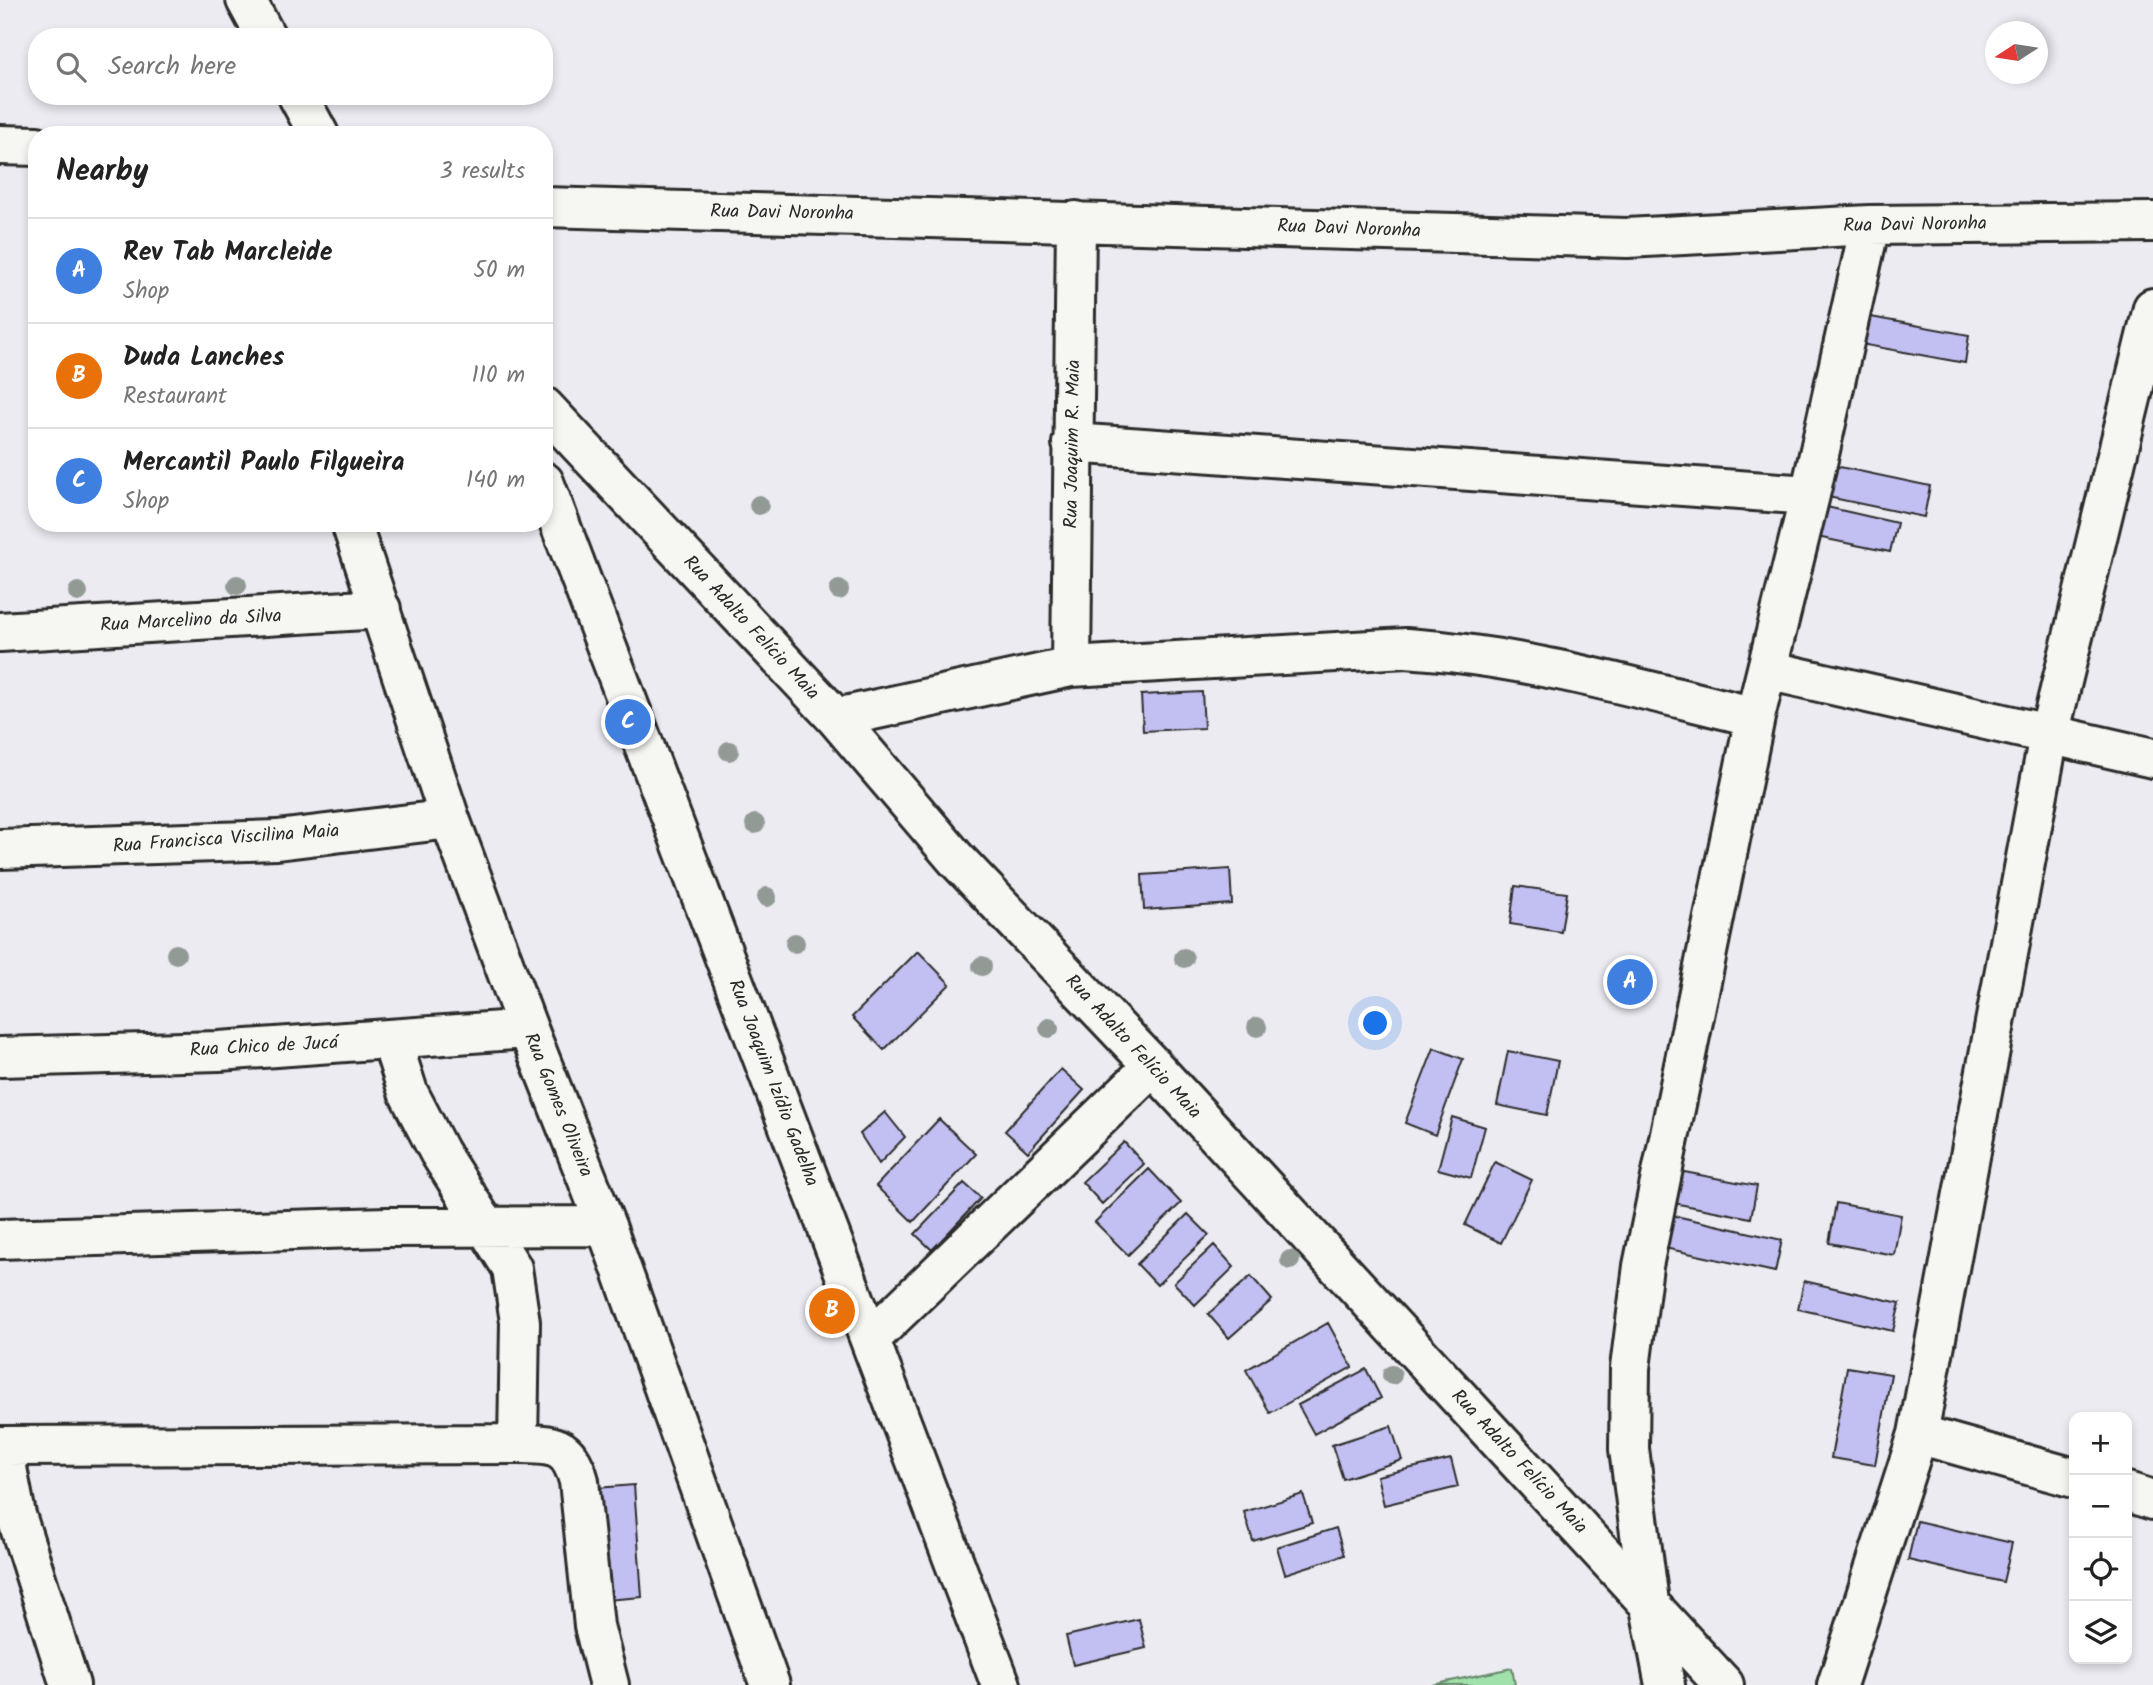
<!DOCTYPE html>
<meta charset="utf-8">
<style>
body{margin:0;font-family:Kalam,sans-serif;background:#f6f6f6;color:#222}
.controls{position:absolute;right:21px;bottom:21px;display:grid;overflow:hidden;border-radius:14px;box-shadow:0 4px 10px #0003}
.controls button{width:63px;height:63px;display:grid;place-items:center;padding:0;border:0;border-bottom:2px solid #e0e0e0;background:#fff;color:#222;font:35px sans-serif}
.compass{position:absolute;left:1985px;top:21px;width:63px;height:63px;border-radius:50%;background:#fff;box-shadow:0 4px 10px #0003;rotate:258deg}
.you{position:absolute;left:1376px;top:1024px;width:24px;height:24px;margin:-18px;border:5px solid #fff;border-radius:50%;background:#1a73e8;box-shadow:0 0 0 10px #1a73e833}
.badge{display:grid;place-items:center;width:46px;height:46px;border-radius:50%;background:#1a73e8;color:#fff;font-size:23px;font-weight:700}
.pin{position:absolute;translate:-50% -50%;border:4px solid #fff;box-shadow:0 2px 7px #0006}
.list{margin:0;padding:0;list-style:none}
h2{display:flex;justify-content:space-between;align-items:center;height:91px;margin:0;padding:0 28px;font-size:30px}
h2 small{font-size:23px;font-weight:400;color:#767676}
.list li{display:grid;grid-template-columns:46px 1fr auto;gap:21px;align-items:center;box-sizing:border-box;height:105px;padding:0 28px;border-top:2px solid #e0e0e0}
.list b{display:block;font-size:26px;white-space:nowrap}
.list p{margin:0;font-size:23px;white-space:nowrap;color:#767676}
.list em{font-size:23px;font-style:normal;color:#767676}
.icon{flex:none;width:38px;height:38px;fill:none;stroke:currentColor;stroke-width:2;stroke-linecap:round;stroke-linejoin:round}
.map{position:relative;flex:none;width:2153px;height:1685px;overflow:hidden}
.search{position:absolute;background:#fff;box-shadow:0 4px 10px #0003;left:28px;top:28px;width:525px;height:77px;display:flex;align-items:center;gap:18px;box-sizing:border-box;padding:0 24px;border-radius:28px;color:#767676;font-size:26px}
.panel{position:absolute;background:#fff;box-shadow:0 4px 10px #0003;left:28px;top:126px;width:525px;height:406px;border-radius:28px}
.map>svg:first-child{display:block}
.green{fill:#a0e0aa;stroke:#66866a;stroke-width:2}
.building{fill:#c2c0f2;stroke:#2b2b2b;stroke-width:2}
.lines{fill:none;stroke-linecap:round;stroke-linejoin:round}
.minor-casing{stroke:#2b2b2b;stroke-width:44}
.minor{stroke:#f6f6f2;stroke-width:38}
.tree{fill:#929a96}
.labels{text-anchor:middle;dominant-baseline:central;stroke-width:5;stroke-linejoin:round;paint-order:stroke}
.street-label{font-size:19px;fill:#2b2b2b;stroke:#f6f6f2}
</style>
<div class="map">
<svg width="2153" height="1685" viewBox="0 0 2153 1685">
<rect width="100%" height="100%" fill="#ecebf2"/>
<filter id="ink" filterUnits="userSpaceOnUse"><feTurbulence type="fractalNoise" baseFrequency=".0143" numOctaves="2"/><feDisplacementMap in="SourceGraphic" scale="14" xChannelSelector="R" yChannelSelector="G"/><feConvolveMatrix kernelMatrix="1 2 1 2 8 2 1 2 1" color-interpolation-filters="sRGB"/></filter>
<g filter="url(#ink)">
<!-- green -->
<path class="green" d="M1512,1668L1515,1685H1432Z"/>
<!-- building -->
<path class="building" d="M1860,315L1969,335L1965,363L1855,343Z
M1835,466L1930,486L1924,517L1828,497Z
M1818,505L1897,523L1890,552L1812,536Z
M1202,692L1204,728L1143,731L1141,695Z
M1230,869L1232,904L1144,910L1142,875Z
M1515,886L1567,893L1561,932L1510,924Z
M918,951L950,984L884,1050L852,1017Z
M1434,1048L1463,1059L1435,1135L1405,1123Z
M1508,1051L1558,1061L1547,1115L1497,1105Z
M1061,1069L1084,1090L1028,1152L1005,1131Z
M885,1112L905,1137L879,1164L860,1134Z
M1452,1117L1485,1127L1471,1178L1438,1169Z
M939,1119L976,1154L913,1222L876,1186Z
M1124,1142L1144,1164L1102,1204L1082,1182Z
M1495,1162L1532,1180L1501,1243L1465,1225Z
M1149,1169L1181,1203L1128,1255L1095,1222Z
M1674,1170L1757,1186L1751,1218L1668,1202Z
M964,1183L981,1198L932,1250L915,1234Z
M1836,1203L1901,1215L1894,1255L1829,1243Z
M1188,1214L1209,1235L1157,1285L1137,1264Z
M1667,1214L1782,1240L1775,1272L1660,1247Z
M1214,1245L1234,1267L1195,1305L1174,1283Z
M1251,1276L1272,1300L1229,1338L1208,1314Z
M1804,1281L1900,1303L1893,1331L1798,1309Z
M1328,1323L1352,1367L1270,1413L1246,1370Z
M1847,1367L1891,1374L1875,1465L1831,1458Z
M1366,1369L1381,1398L1314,1434L1298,1405Z
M1391,1426L1402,1460L1343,1479L1332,1445Z
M1451,1459L1458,1487L1384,1505L1377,1476Z
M634,1485L642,1597L606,1600L597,1488Z
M1303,1494L1312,1523L1253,1541L1244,1512Z
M1917,1521L2012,1543L2003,1582L1908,1560Z
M1336,1528L1344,1555L1285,1574L1277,1547Z
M1139,1619L1146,1648L1073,1665L1066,1636Z"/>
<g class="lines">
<!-- minor casing -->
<g class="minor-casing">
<path id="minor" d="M246,0L266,37
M298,96L319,135
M0,145L37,146
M544,207L1627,238L1870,225L2153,222
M544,407L836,718L956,859L1153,1066L1724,1685
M1072,443L1810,495
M544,482L1001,1685
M351,523L450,819L528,1029L606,1226L770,1685
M0,632L381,609
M1071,667L1076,221
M1767,670L2153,758
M836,718L1071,667L1406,648C1525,656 1640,689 1755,717
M0,849L277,840L450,819
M391,1039L408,1092L439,1152L512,1268L520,1322L518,1444
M0,1057L219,1051L528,1029
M0,1239L387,1227L606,1226
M870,1339L1153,1066
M1918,1434L2074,1478
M0,1446L518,1444C553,1444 569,1444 579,1481L594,1626L609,1685
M3,1447L16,1515L70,1685
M2127,1492L2153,1500
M1665,1685L1649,1602L1629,1449L1630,1368L1643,1266L1755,717L1810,495L1870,225
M1837,1685L1918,1434L2049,735L2153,308"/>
</g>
<!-- minor -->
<use href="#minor" class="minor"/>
</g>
<!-- trees -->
<g class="tree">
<circle cx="759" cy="505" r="10"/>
<circle cx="237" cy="585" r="10"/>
<circle cx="839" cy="590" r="10"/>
<circle cx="78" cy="592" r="10"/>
<circle cx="729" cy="751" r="10"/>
<circle cx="755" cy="824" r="10"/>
<circle cx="767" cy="897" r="10"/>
<circle cx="795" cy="943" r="10"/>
<circle cx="176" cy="954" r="10"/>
<circle cx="1184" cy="958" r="10"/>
<circle cx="982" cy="966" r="10"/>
<circle cx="1257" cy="1027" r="10"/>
<circle cx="1049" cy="1028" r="10"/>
<circle cx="1290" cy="1260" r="10"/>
<circle cx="1392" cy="1375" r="10"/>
</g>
</g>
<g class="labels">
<!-- street labels -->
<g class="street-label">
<text transform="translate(782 213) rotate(1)">Rua Davi Noronha</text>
<text transform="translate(1915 225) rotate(-1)">Rua Davi Noronha</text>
<text transform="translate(1349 229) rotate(2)">Rua Davi Noronha</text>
<text transform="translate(1073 444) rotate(-89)">Rua Joaquim R. Maia</text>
<text transform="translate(191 621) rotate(-3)">Rua Marcelino da Silva</text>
<text transform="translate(751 628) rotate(47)">Rua Adalto Felício Maia</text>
<text transform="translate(226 839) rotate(-4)">Rua Francisca Viscilina Maia</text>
<text transform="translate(264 1047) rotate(-3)">Rua Chico de Jucá</text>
<text transform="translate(1133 1047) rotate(47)">Rua Adalto Felício Maia</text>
<text transform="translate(773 1083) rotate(69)">Rua Joaquim Izídio Gadelha</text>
<text transform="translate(558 1105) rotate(68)">Rua Gomes Oliveira</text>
<text transform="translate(1519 1462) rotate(47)">Rua Adalto Felício Maia</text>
</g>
</g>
</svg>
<div class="controls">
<button>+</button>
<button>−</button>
<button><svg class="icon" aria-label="locate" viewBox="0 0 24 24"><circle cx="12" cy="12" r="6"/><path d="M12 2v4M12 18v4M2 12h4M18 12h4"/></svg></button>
<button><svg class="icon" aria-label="layers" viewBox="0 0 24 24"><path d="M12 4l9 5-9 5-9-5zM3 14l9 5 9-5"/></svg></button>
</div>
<svg class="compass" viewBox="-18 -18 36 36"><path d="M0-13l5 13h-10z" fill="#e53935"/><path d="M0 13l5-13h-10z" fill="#767676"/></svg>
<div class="you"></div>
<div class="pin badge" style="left:1630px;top:982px;background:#3f7fe0">A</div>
<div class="pin badge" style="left:832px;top:1311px;background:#e8710a">B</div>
<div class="pin badge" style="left:628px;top:722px;background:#3f7fe0">C</div>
<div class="search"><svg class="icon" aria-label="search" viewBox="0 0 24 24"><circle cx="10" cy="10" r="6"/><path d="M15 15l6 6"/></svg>Search here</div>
<section class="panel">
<h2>Nearby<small>3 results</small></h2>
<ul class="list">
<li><span class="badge" style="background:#3f7fe0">A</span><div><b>Rev Tab Marcleide</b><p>Shop</p></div><em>50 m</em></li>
<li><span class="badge" style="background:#e8710a">B</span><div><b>Duda Lanches</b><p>Restaurant</p></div><em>110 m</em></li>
<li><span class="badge" style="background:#3f7fe0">C</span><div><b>Mercantil Paulo Filgueira</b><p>Shop</p></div><em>140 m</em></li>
</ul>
</section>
</div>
